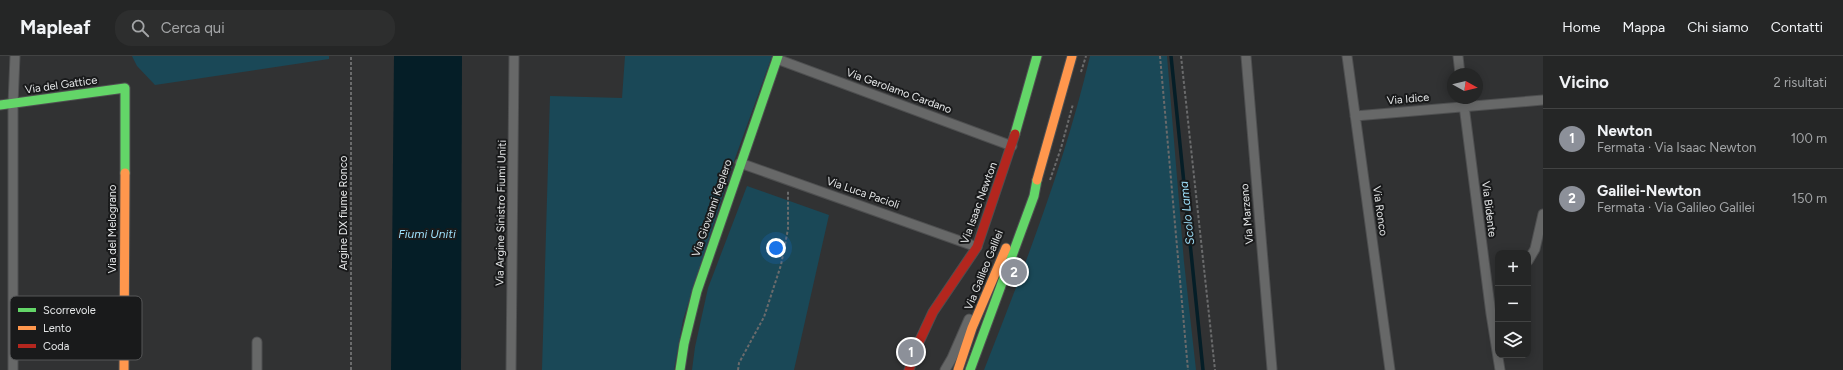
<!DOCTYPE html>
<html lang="it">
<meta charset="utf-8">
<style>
body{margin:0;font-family:Figtree,sans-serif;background:#2d2e2e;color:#f1f3f6}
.controls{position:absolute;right:12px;bottom:12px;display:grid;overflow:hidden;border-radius:8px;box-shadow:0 2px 10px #0003}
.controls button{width:36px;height:36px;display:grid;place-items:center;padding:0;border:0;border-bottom:1px solid #424343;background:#252626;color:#f1f3f6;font:20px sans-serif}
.compass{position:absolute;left:1447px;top:12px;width:36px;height:36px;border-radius:50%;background:#252626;box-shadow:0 2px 10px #0003;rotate:98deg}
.you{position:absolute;left:776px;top:192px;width:14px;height:14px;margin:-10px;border:3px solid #fff;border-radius:50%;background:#1a73e8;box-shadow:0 0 0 6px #1a73e833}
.badge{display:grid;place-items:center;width:26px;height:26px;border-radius:50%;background:#8c9099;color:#fff;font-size:13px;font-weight:700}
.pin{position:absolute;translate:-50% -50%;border:2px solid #fff;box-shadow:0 1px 4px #0006}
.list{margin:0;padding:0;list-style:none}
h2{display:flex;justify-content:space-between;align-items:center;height:52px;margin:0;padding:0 16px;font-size:17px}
h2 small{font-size:13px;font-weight:400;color:#a3a5a7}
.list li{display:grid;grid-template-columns:26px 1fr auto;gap:12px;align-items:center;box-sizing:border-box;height:60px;padding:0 16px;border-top:1px solid #424343}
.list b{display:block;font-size:15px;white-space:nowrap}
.list p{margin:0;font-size:13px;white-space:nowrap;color:#a3a5a7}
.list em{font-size:13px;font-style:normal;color:#a3a5a7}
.icon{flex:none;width:22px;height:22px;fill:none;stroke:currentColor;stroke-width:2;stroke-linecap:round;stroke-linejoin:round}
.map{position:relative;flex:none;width:1543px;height:314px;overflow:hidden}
header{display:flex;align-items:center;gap:24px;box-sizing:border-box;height:56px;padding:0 20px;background:#252626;border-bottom:1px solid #424343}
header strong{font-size:19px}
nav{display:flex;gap:22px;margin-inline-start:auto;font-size:14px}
.search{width:280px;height:36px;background:#2d2e2e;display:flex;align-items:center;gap:10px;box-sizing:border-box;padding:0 14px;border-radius:16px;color:#a3a5a7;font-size:15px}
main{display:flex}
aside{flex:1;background:#252626}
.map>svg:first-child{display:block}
.green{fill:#1a4857}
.water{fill:#051e27}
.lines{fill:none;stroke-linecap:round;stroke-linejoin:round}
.stream{stroke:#051e27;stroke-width:3.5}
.street-casing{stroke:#4e4f50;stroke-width:11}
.fast-casing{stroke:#4e4f50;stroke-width:11}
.slow-casing{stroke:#4e4f50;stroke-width:11}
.jam-casing{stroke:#4e4f50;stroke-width:11}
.path{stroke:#6a6b6c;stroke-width:2;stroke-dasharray:3 2;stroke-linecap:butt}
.street{stroke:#676868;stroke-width:9}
.fast{stroke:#63d668;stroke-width:9}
.slow{stroke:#ff974d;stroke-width:9}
.jam{stroke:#b3261e;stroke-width:9}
.labels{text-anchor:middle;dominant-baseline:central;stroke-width:4;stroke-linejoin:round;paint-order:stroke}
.street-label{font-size:11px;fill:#e4e6e7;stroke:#191a1b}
.water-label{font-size:12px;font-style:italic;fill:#9edffa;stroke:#191a1b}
.key{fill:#191a1b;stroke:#565758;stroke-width:1}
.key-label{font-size:11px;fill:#e4e6e7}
</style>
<header>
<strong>Mapleaf</strong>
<div class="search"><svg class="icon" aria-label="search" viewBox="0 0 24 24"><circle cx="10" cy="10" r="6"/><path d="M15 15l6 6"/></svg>Cerca qui</div>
<nav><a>Home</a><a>Mappa</a><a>Chi siamo</a><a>Contatti</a></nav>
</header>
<main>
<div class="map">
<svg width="1543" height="314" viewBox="0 0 1543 314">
<rect width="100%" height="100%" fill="#313233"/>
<!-- green -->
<path class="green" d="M132,0H329V3L155,29L137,10Z
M625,0H772L733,108L683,264L674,314H542L550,40L622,42Z
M1090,0H1167L1184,206L1196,314H984C1024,212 1065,107 1090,0Z
M747,130L829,159L794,314H692L695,291L708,232Z"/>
<!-- water -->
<path class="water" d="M394,0H462L461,314H391Z"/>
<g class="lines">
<!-- stream -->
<path class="stream" d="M1171,0L1203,314"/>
<!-- street casing -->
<g class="street-casing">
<path id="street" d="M1246,0L1272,313
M1347,0L1390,314
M1458,0L1460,18
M777,3L1012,90
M1463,42L1491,258L1500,314
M1355,60L1543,44
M740,107L977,191
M1528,205L1535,193L1543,158
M257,286V314
M13,314V48L15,0
M511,314L514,0
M945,314L952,302L969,263"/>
</g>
<!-- fast casing -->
<g class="fast-casing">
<path id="fast" d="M0,49L125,32V117
M1015,78L1037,0
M680,314L684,288L697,235L778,0
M970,314L1034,140L1037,124"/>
</g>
<!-- slow casing -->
<g class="slow-casing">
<path id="slow" d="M1037,124L1072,0
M124,314L125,117
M958,314L972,272L1006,192"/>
</g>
<!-- jam casing -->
<g class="jam-casing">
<path id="jam" d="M909,314L919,286L933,256L977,191L1015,78"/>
</g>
<!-- path -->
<path class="path" d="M1160,0L1188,314
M1181,0L1215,314
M1081,16L1086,0
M1050,124L1061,92L1073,48
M351,314V0
M738,314L739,307L764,261L781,209L788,173V135"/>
<!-- street -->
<use href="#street" class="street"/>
<!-- fast -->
<use href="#fast" class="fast"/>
<!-- slow -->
<use href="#slow" class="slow"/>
<!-- jam -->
<use href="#jam" class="jam"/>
</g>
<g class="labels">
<!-- street labels -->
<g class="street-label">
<text transform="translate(61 29) rotate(-8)">Via del Gattice</text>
<text transform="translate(899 35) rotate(20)">Via Gerolamo Cardano</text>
<text transform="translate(1408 43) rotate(-5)">Via Idice</text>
<text transform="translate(863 137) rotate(19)">Via Luca Pacioli</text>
<text transform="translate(979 147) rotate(-70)">Via Isaac Newton</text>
<text transform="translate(712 152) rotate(-71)">Via Giovanni Keplero</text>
<text transform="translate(1489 153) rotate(83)">Via Bidente</text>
<text transform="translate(1380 155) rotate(82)">Via Ronco</text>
<text transform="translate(343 157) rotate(-90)">Argine DX fiume Ronco</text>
<text transform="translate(501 157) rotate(-89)">Via Argine Sinistro Fiumi Uniti</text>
<text transform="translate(1247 158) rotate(-95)">Via Marzeno</text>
<text transform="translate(112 173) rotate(-90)">Via del Melograno</text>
<text transform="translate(984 214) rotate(-68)">Via Galileo Galilei</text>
</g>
<!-- water labels -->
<g class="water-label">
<text transform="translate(1187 157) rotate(-96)">Scolo Lama</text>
<text x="427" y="178">Fiumi Uniti</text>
</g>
</g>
<!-- legend -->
<rect x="10" y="240" width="132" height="64" rx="6" class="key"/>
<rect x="18" y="252" width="18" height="4" fill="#63d668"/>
<rect x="18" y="270" width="18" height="4" fill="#ff974d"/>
<rect x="18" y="288" width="18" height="4" fill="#b3261e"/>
<g class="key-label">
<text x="43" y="258">Scorrevole</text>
<text x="43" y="276">Lento</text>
<text x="43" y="294">Coda</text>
</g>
</svg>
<div class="controls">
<button>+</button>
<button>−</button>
<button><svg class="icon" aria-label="layers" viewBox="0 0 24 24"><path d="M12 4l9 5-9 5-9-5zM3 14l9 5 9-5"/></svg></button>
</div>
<svg class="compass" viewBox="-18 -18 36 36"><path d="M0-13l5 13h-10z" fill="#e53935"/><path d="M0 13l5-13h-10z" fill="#a3a5a7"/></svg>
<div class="you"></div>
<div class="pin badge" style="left:911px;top:296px">1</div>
<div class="pin badge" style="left:1014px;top:216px">2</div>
</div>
<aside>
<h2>Vicino<small>2 risultati</small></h2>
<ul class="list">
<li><span class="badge">1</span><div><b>Newton</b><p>Fermata · Via Isaac Newton</p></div><em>100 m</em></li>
<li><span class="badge">2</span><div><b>Galilei-Newton</b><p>Fermata · Via Galileo Galilei</p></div><em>150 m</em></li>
</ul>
</aside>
</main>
